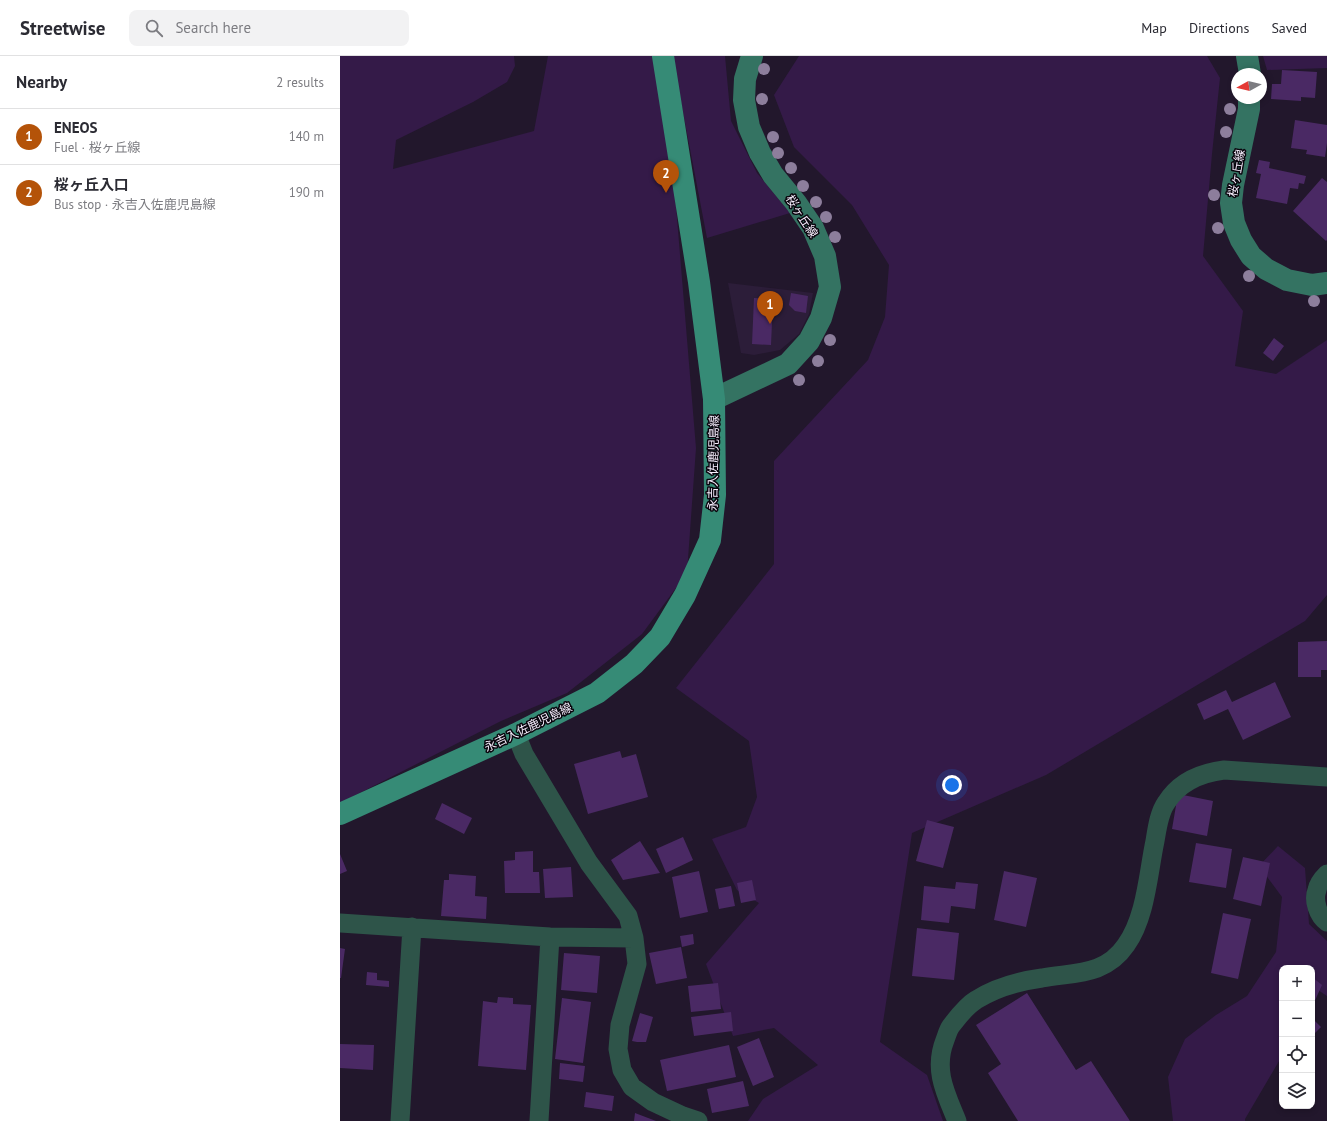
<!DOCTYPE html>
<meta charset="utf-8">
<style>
body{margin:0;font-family:"PT Sans","Noto Sans JP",sans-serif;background:#f2f2f3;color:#2b2b33}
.controls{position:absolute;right:12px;bottom:12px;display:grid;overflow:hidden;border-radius:8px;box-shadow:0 2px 6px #0003}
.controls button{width:36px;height:36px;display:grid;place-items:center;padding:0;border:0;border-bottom:1px solid #e1e1e2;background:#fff;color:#2b2b33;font:20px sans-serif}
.compass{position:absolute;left:891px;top:12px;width:36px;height:36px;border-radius:50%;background:#fff;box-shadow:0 2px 6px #0003;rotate:262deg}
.you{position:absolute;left:612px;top:729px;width:14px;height:14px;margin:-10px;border:3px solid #fff;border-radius:50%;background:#1a73e8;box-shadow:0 0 0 6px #1a73e833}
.badge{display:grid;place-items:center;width:26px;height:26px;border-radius:50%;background:#b45309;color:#fff;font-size:13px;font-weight:700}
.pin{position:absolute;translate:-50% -33px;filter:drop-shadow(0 1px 2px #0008)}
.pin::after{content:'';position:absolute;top:21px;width:14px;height:12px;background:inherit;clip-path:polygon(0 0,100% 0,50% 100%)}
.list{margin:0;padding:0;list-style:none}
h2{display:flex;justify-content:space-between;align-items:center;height:52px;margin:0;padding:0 16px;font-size:17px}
h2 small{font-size:13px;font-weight:400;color:#7c7c81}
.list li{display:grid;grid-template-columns:26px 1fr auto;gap:12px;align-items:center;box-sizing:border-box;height:56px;padding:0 16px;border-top:1px solid #e1e1e2}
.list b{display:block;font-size:15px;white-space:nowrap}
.list p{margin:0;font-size:13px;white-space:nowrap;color:#7c7c81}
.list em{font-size:13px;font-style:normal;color:#7c7c81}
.icon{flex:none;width:22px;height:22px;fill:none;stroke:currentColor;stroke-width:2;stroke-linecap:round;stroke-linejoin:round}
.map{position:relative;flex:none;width:987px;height:1065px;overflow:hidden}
header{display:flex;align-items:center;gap:24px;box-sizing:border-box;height:56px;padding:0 20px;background:#fff;border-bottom:1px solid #e1e1e2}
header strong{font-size:19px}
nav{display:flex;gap:22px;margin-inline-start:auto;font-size:14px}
.search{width:280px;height:36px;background:#f2f2f3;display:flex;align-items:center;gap:10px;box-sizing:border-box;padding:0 14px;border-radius:8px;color:#7c7c81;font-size:15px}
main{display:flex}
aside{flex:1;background:#fff}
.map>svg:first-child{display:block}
.built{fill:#2c1d39}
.green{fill:#341a48}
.building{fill:#4a2964}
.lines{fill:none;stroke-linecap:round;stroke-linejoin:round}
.street{stroke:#2e5449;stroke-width:19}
.secondary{stroke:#347362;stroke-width:22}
.primary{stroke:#368b76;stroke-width:22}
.tree{fill:#8d7e9c}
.labels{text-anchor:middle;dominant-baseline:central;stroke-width:3;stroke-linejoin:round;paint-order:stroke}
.street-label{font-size:12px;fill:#f7effe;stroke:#09050d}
</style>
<header>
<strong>Streetwise</strong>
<div class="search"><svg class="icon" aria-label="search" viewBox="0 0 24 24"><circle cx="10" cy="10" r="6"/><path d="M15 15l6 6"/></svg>Search here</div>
<nav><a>Map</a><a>Directions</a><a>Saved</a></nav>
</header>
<main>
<aside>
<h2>Nearby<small>2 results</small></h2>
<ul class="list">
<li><span class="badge">1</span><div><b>ENEOS</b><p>Fuel · 桜ヶ丘線</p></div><em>140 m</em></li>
<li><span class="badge">2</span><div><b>桜ヶ丘入口</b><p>Bus stop · 永吉入佐鹿児島線</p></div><em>190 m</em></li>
</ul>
</aside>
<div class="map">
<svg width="987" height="1065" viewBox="0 0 987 1065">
<rect width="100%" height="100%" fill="#22172c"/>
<!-- built -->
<path class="built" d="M388,227L473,237L469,258L459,278L440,294L414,299L401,297Z"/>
<!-- green -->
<path class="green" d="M0,0H174L175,10L167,26L133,46L56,84L53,113L194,75L208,0H313L335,138L356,392L347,517L302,578L227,637L161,665L0,747Z
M334,0H385L391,65L417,117L450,157L367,182L334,9Z
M459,0H867L880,22L872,98L863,200L903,255L895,310L936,318L987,284V539L965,565L706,719L572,777L540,986L587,1019L603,1065H408L423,1043L478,1009L434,972L393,980L366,908L419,847L397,834L372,783L406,771L417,741L409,685L336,632L434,508V405L528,304L545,261L549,209L512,149L454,91L434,39Z
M923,0H987V12L927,14Z
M938,790L965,812L969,868L987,885V940L972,930V912H942V1000L905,1063V1065H833L828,1021L845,983L876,959L907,940L936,896L942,841L919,810Z"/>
<!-- building -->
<path class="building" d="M942,14L977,16L975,42L961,41V45L931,43L932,28H941Z
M955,64L987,69V87L985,101L966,98L967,94L951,92Z
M919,104L930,106L929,112L966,120L964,128L959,127L958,133L950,132L947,148L916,142L921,118L916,117Z
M982,122L987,126V184L986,185L953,155Z
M451,237L468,240L466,257L455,255L449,249Z
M414,242L433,243L431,289L412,288Z
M934,282L944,290L933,305L923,297Z
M987,585V614H981V621H958V586Z
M935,626L951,661L903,684L888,653L864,664L857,648L886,634L892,646Z
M280,695L282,702L296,698L308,741L248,758L234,708Z
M838,738L873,745L867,780L832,773Z
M102,747L132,762L124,778L95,763Z
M587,764L614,771L603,812L576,805Z
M343,781L353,804L326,817L316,793Z
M300,785L320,817L283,824L271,804Z
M856,787L892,793L886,832L849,826Z
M193,795V816H199L200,837H165L164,805L175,804V796Z
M0,798L7,815L0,818Z
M903,801L930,807L921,850L893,843Z
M231,811L233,841L205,842L203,813Z
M359,815L368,856L340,862L332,821Z
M664,815L697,822L686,871L654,864Z
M109,818L136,820L135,840L147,841L146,863L101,860L104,824H109Z
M412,824L416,844L401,847L397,827Z
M616,826L638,828L635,853L611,850L609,867L581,864L584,830L615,833Z
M391,830L395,850L379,853L375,833Z
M883,857L911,863L898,923L871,917Z
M577,872L619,877L614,924L572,920Z
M353,878L354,888L342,891L340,880Z
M341,891L347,922L316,928L309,897Z
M0,892L5,893L1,922H0Z
M224,897L260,900L257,937L221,934Z
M27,916L37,917V924L49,925V931L26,929Z
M972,921L982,929L972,951Z
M378,927L381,953L351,956L348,930Z
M687,937L736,1014L751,1005L790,1065H678L648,1017L661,1008L636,969Z
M158,941L173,942V948L191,949L186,1014L138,1010L143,945L157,947Z
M222,942L251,946L243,1007L215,1003Z
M391,956L393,975L354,980L351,961Z
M300,957L313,961L306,986H297L292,985Z
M972,962L981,971L973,979L972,978Z
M419,982L434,1021L413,1030L397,991Z
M0,988L34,989L33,1014L0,1012Z
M389,989L396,1021L327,1035L320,1004Z
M220,1007L245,1010L243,1026L219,1023Z
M403,1025L409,1050L372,1057L367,1033Z
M246,1036L274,1040L272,1055L244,1051Z
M295,1057L316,1065H294Z"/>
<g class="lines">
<!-- street -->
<path class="street" d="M176,678L184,698L249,807L288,860L294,882L297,908L280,969L278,993L282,1014L292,1031L313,1046L343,1060L358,1065
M987,818C983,822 978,828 977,834C973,844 978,860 987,866
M0,867L210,881L294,882
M60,1065L72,871
M199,1065L210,881
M617,1065C606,1038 593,1014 605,984C607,979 608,974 611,970C618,961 626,950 636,944C655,932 680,925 702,922C734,916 765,920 786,889C806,861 808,818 815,785C817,773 819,757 826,747C839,726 860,717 884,714L987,721"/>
<!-- secondary -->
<path class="secondary" d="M907,0L910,18
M909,42V53L893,129L891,147L894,167L901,184L911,200L926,213L947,224L972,229L987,227
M374,343L448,308L469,285L481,262L490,231L485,200L473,172L456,147L433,119L420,97L409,71L404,44L405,23L412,0"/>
<!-- primary -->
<path class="primary" d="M0,758L176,678L257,637L294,608L320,581L345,539L370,484L375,439L374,343L359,226L323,0"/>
</g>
<!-- trees -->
<g class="tree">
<circle cx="424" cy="13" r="6"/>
<circle cx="422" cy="43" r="6"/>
<circle cx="890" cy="53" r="6"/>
<circle cx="886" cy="76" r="6"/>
<circle cx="433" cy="81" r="6"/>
<circle cx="438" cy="97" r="6"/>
<circle cx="451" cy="112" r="6"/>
<circle cx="463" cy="130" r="6"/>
<circle cx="874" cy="139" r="6"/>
<circle cx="476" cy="146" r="6"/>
<circle cx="486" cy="161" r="6"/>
<circle cx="878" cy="172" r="6"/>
<circle cx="495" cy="181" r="6"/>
<circle cx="909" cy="220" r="6"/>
<circle cx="974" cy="245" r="6"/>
<circle cx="490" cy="284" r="6"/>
<circle cx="478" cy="305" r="6"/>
<circle cx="459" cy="324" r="6"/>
</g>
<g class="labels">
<!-- street labels -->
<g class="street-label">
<text transform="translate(896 117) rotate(-80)">桜ヶ丘線</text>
<text transform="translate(462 160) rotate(57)">桜ヶ丘線</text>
<text transform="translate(373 407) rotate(-89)">永吉入佐鹿児島線</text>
<text transform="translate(188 671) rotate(-26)">永吉入佐鹿児島線</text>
</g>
</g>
</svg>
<div class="controls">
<button>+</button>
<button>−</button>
<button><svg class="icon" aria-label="locate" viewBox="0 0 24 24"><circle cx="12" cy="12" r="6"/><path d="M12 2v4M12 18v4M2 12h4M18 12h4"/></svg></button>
<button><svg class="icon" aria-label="layers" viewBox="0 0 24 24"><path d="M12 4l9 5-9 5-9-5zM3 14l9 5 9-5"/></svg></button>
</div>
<svg class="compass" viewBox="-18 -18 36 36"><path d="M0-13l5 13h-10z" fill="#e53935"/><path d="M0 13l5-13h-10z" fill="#7c7c81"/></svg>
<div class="you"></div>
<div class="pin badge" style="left:430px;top:268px">1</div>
<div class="pin badge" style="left:326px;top:137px">2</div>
</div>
</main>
